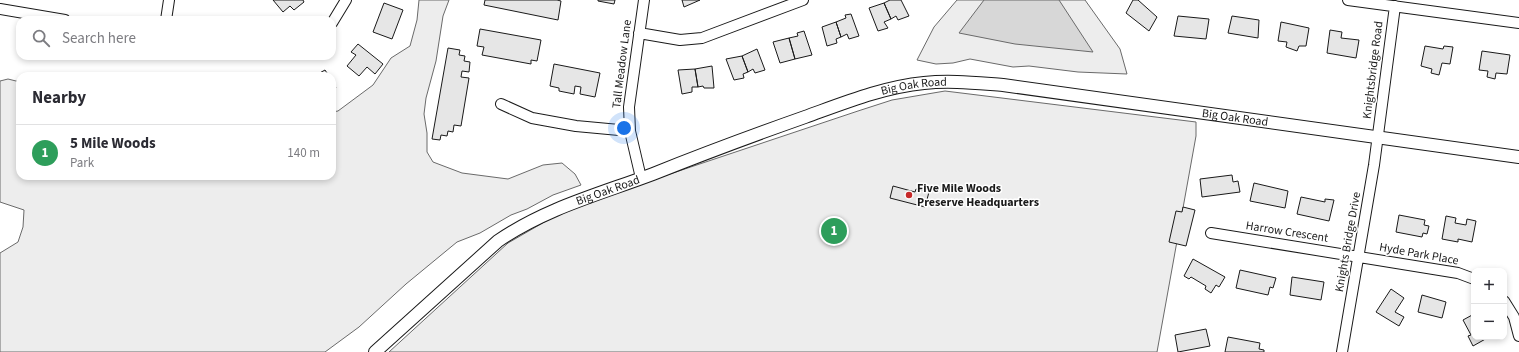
<!DOCTYPE html>
<meta charset="utf-8">
<style>
body{margin:0;font-family:"Source Sans 3",sans-serif;background:#f7f7f7;color:#2b2b33}
.controls{position:absolute;right:12px;bottom:12px;display:grid;overflow:hidden;border-radius:8px;box-shadow:0 2px 6px #0003}
.controls button{width:36px;height:36px;display:grid;place-items:center;padding:0;border:0;border-bottom:1px solid #e1e1e2;background:#fff;color:#2b2b33;font:20px sans-serif}
.you{position:absolute;left:624px;top:128px;width:14px;height:14px;margin:-10px;border:3px solid #fff;border-radius:50%;background:#1a73e8;box-shadow:0 0 0 6px #1a73e833}
.badge{display:grid;place-items:center;width:26px;height:26px;border-radius:50%;background:#d93025;color:#fff;font-size:13px;font-weight:700}
.pin{position:absolute;translate:-50% -50%;border:2px solid #fff;box-shadow:0 1px 4px #0006}
.list{margin:0;padding:0;list-style:none}
h2{display:flex;justify-content:space-between;align-items:center;height:52px;margin:0;padding:0 16px;font-size:17px}
h2 small{font-size:13px;font-weight:400;color:#7c7c81}
.list li{display:grid;grid-template-columns:26px 1fr auto;gap:12px;align-items:center;box-sizing:border-box;height:56px;padding:0 16px;border-top:1px solid #e1e1e2}
.list b{display:block;font-size:15px;white-space:nowrap}
.list p{margin:0;font-size:13px;white-space:nowrap;color:#7c7c81}
.list em{font-size:13px;font-style:normal;color:#7c7c81}
.icon{flex:none;width:22px;height:22px;fill:none;stroke:currentColor;stroke-width:2;stroke-linecap:round;stroke-linejoin:round}
.map{position:relative;flex:none;width:1519px;height:352px;overflow:hidden}
.search{position:absolute;background:#fff;box-shadow:0 2px 6px #0003;left:16px;top:16px;width:320px;height:44px;display:flex;align-items:center;gap:10px;box-sizing:border-box;padding:0 14px;border-radius:12px;color:#7c7c81;font-size:15px}
.panel{position:absolute;background:#fff;box-shadow:0 2px 6px #0003;left:16px;top:72px;width:320px;height:108px;border-radius:12px}
.map>svg:first-child{display:block}
.green{fill:#ededed;stroke:#6a6a6a}
.water{fill:#d7d7d7;stroke:#6a6a6a}
.building{fill:#e6e6e6;stroke:#1a1a1a}
.lines{fill:none;stroke-linecap:round;stroke-linejoin:round}
.minor-casing{stroke:#1a1a1a;stroke-width:12}
.tertiary-casing{stroke:#1a1a1a;stroke-width:14}
.minor{stroke:#fff;stroke-width:10}
.tertiary{stroke:#fff;stroke-width:12}
.poi-dot{fill:#c62828;stroke:#fff;stroke-width:1.5}
.labels{text-anchor:middle;dominant-baseline:central;stroke-width:3;stroke-linejoin:round;paint-order:stroke}
.street-label{font-size:12px;fill:#1a1a1a;stroke:#fff}
.poi-label{font-size:12px;font-weight:bold;fill:#1a1a1a;stroke:#fff;text-anchor:start}
</style>
<div class="map">
<svg width="1519" height="352" viewBox="0 0 1519 352">
<rect width="100%" height="100%" fill="#fff"/>
<!-- green -->
<path class="green" d="M419,0H449L443,16L436,61L426,98L424,114L427,133V152L433,162L462,173L508,179L543,165L562,163L575,174L581,185L553,195L527,209L511,215L480,233L457,242L406,284L359,327L325,352H0V253L18,242L23,227L24,210L0,202V81L8,79L20,82V176H332V112L338,111L373,85L391,58L410,46L417,20Z
M957,0H1085L1120,49L1127,74L1078,72L1029,66L1013,67L970,59L953,63L936,64L917,60L934,27Z
M945,91L1196,122V136L1157,352H389L508,243L553,217L610,194L858,111L892,100Z"/>
<!-- water -->
<path class="water" d="M984,0H1059L1093,52L1015,44L959,33Z"/>
<!-- building -->
<path class="building" d="M273,0H303L304,2L294,10L290,6L283,12Z
M485,0H557L561,1L558,20L484,5Z
M598,0H615L614,4L598,1Z
M682,0H700L684,7Z
M890,0H901L909,16L898,20L896,16L891,19L884,3Z
M1133,0H1138L1157,17L1149,31L1126,13Z
M384,3L403,10L392,39L373,32Z
M884,3L891,19L884,22L888,28L878,31L869,8Z
M851,14L859,36L849,39L847,34L841,37L836,22L846,18L845,15Z
M1178,16L1209,19L1206,39L1174,36Z
M1232,16L1259,20L1258,38L1228,33Z
M836,22L841,37L836,39L837,43L827,46L822,27Z
M1281,22L1309,28L1306,46H1299L1297,51L1286,47L1287,42L1278,41Z
M480,29L541,40L537,61L531,60V64L482,55L484,47L477,46Z
M1330,30L1342,32L1341,38L1359,40L1356,58L1327,53Z
M804,31L812,55L795,59L789,38L798,36L797,33Z
M789,38L795,59L780,63L773,42Z
M358,44L383,64L375,74L367,67L359,76L347,66L356,55L351,52Z
M1425,46L1443,49L1444,46L1453,47L1450,64L1442,63L1439,75L1431,73L1432,69L1421,66Z
M448,48L460,50L459,55L465,56L464,61L470,62L469,72L462,71L461,77L469,78L461,126L454,125L453,132L448,131L447,136L441,135L440,140L432,139Z
M757,49L765,70L755,73L753,69L748,72L742,56Z
M1482,51L1510,55L1507,74L1496,73L1495,79L1487,77L1488,71L1479,70Z
M742,56L748,72L743,74L744,78L734,80L726,59Z
M554,64L600,73L595,97L580,94L581,87L575,86L574,94L559,91V88L550,86Z
M712,66L714,88H704L703,86L698,87L695,69Z
M695,69L698,87H692V92L682,94L678,70Z
M325,70L329,76H317L316,75Z
M332,82L336,88L332,91Z
M1232,175L1233,182L1238,181L1240,192L1202,197L1200,179Z
M1254,183L1288,191L1285,208L1250,201Z
M893,186L915,192L916,189L929,192L925,207L890,198Z
M1301,197L1325,202V199L1334,200L1329,221L1297,214Z
M1183,207L1195,210L1186,246L1169,242L1176,211L1182,212Z
M1399,215L1425,220L1424,225L1429,226L1427,234L1423,233L1422,237L1396,232Z
M1446,216L1456,218L1455,223L1466,225L1467,219L1476,221L1472,242L1458,239V242L1442,239Z
M1193,259L1225,277L1219,287L1216,285L1211,293L1205,289L1206,286L1191,277L1189,279L1184,276Z
M1240,270L1276,278L1273,288L1270,287L1268,295L1236,288Z
M1292,277L1324,282L1321,300L1290,295Z
M1391,289L1404,298L1395,312L1404,317L1399,326L1376,312Z
M1422,295L1446,302L1442,318L1418,312Z
M1474,314V337H1489L1473,346L1468,336L1471,335L1463,320Z
M1206,329L1210,346L1178,352L1175,335Z
M1228,337L1260,343L1259,349L1264,350V352H1225Z"/>
<g class="lines">
<!-- minor casing -->
<g class="minor-casing">
<path id="minor" d="M1348,0L1519,23
M0,9L65,20
M166,20L169,0
M332,23L346,0
M639,33L680,40L702,38L803,0
M501,104L532,118L576,126L630,131
M641,178L630,131L629,107L644,0
M1211,233L1458,273L1474,279
M1504,301L1514,317L1519,336
M1342,352L1374,165L1395,6"/>
</g>
<!-- tertiary casing -->
<g class="tertiary-casing">
<g id="tertiary">
<path id="s1" d="M375,352L498,241C546,208 600,194 653,174C703,154 754,135 805,117C844,103 883,87 924,83C950,80 976,83 1003,85L1519,157"/>
</g>
</g>
<!-- minor -->
<use href="#minor" class="minor"/>
<!-- tertiary -->
<use href="#tertiary" class="tertiary"/>
</g>
<!-- markers -->
<circle class="poi-dot" cx="909" cy="195" r="4"/>
<g class="labels">
<!-- street labels -->
<g class="street-label">
<text transform="translate(622 64) rotate(-83)">Tall Meadow Lane</text>
<text transform="translate(1373 70) rotate(-83)">Knightsbridge Road</text>
<text stroke="none"><textPath href="#s1" startOffset="611">Big Oak Road</textPath></text>
<text stroke="none"><textPath href="#s1" startOffset="935">Big Oak Road</textPath></text>
<text stroke="none"><textPath href="#s1" startOffset="287">Big Oak Road</textPath></text>
<text transform="translate(1287 232) rotate(9)">Harrow Crescent</text>
<text transform="translate(1348 242) rotate(-80)">Knights Bridge Drive</text>
<text transform="translate(1419 254) rotate(10)">Hyde Park Place</text>
</g>
<!-- poi labels -->
<g class="poi-label">
<text x="917" y="188">Five Mile Woods<tspan x="917" dy="14">Preserve Headquarters</tspan></text>
</g>
</g>
</svg>
<div class="controls">
<button>+</button>
<button>−</button>
</div>
<div class="you"></div>
<div class="pin badge" style="left:834px;top:231px;background:#2e9e5b">1</div>
<div class="search"><svg class="icon" aria-label="search" viewBox="0 0 24 24"><circle cx="10" cy="10" r="6"/><path d="M15 15l6 6"/></svg>Search here</div>
<section class="panel">
<h2>Nearby<small></small></h2>
<ul class="list">
<li><span class="badge" style="background:#2e9e5b">1</span><div><b>5 Mile Woods</b><p>Park</p></div><em>140 m</em></li>
</ul>
</section>
</div>
